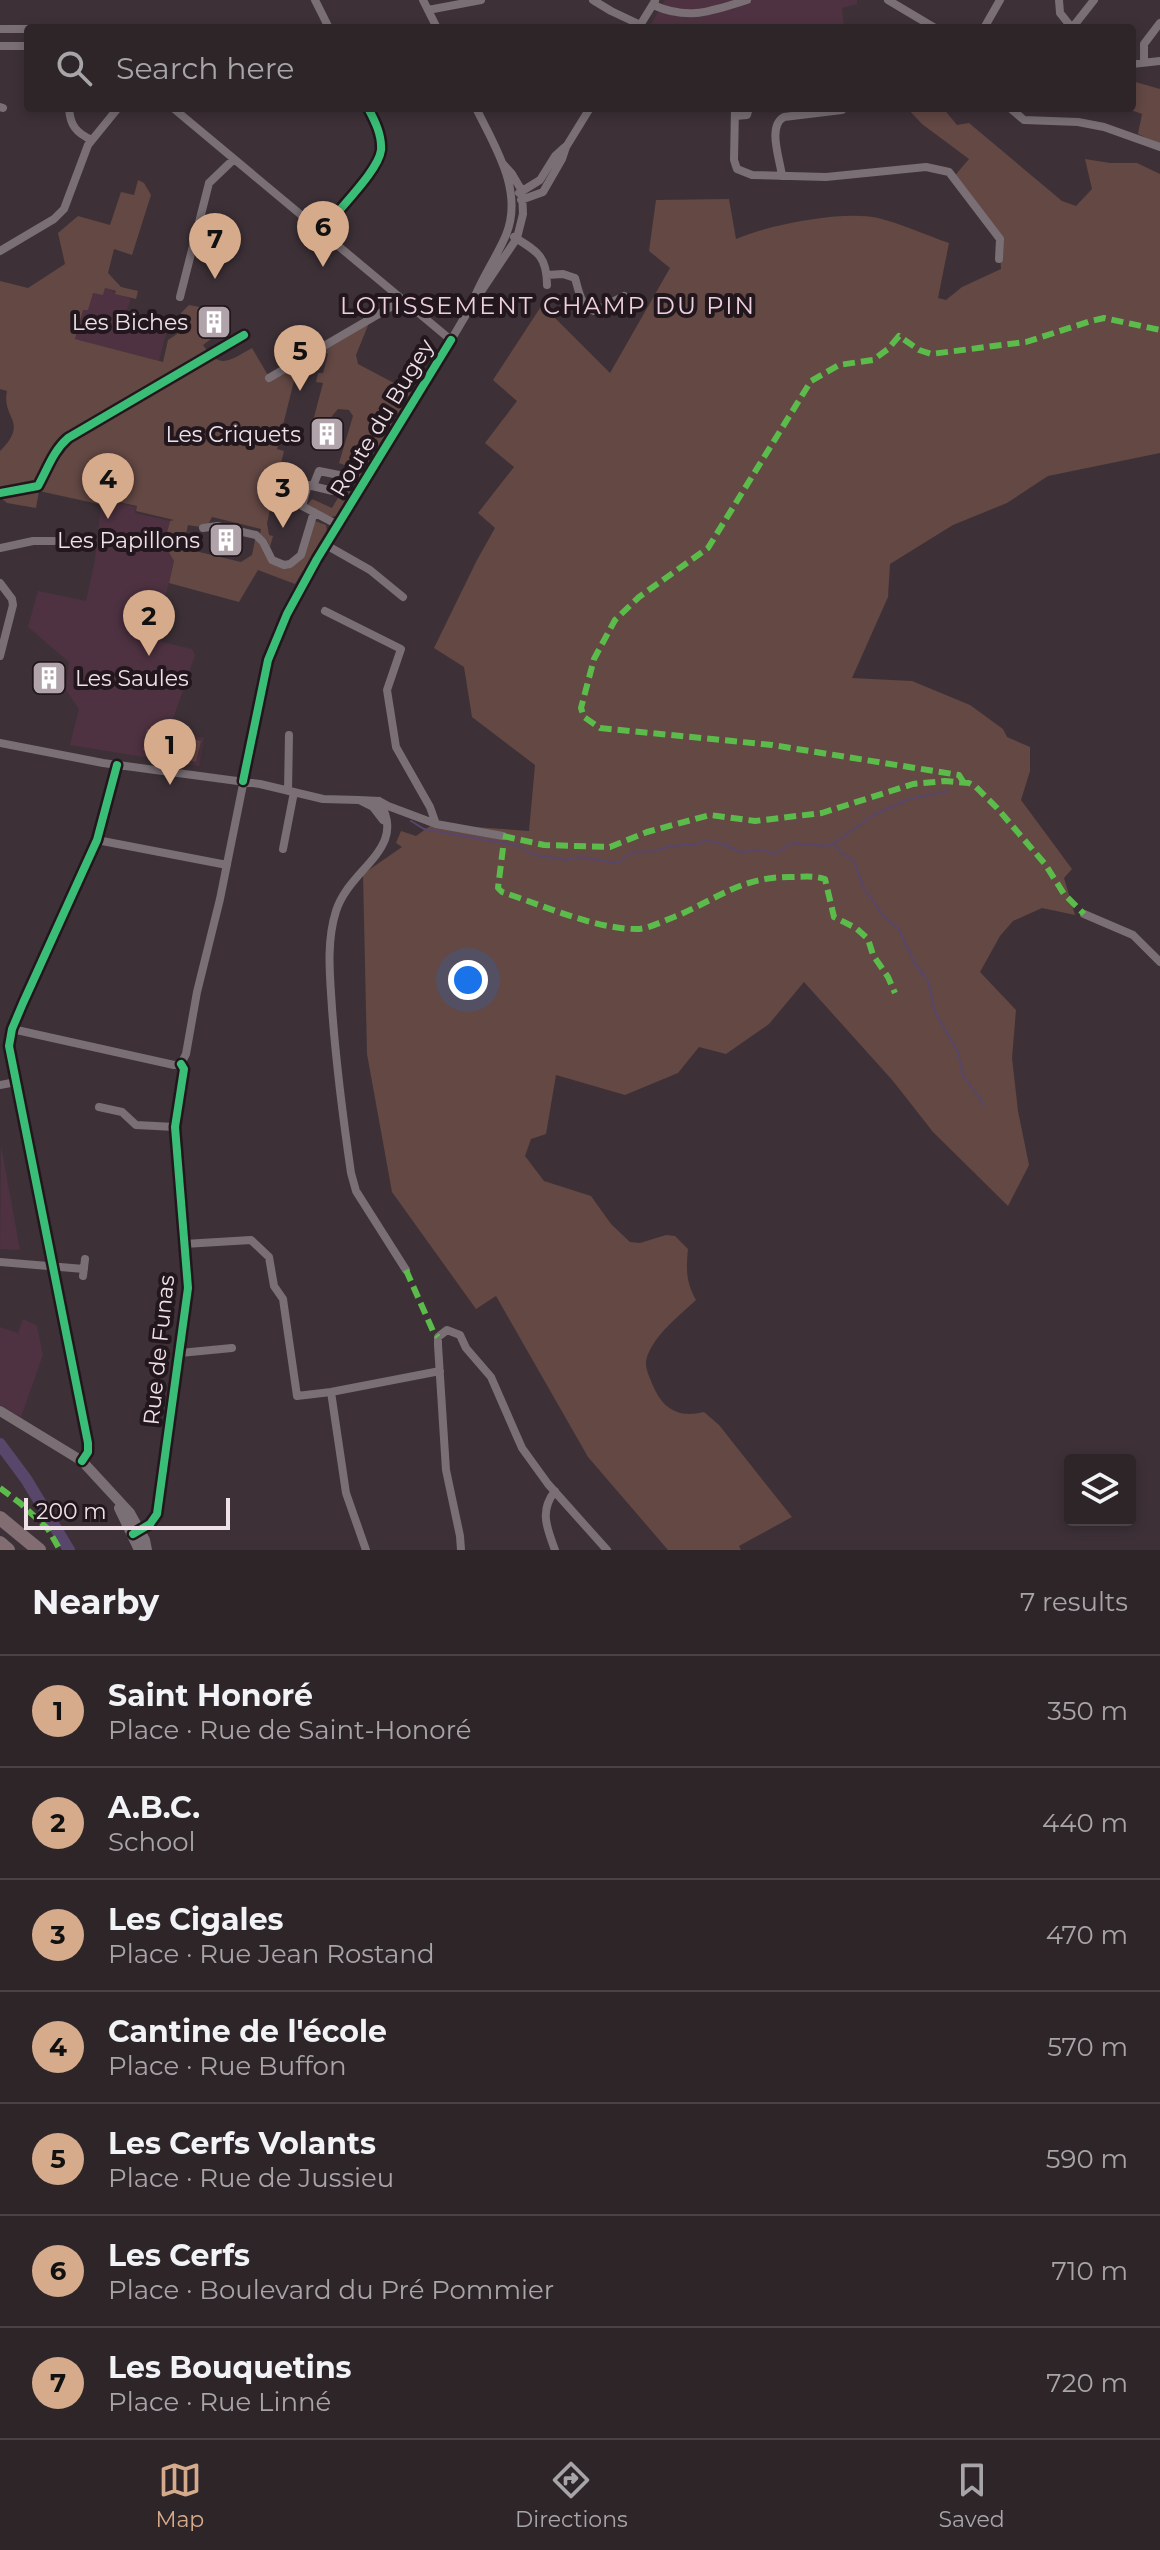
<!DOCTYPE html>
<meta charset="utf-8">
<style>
body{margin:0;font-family:Montserrat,sans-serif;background:#3a3135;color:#f1f3f6}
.controls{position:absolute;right:24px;bottom:24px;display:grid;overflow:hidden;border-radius:8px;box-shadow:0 4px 12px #0003}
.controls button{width:72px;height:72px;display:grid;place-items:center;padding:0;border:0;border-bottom:2px solid #494246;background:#2e2529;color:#f1f3f6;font:40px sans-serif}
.scale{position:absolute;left:24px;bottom:20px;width:206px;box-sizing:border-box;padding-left:8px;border:4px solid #f0e1e8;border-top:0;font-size:22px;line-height:28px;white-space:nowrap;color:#f0e1e8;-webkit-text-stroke:6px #22171d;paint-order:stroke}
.you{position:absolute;left:468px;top:980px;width:28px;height:28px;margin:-20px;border:6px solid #fff;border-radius:50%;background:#1a73e8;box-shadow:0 0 0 12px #1a73e833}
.badge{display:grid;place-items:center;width:52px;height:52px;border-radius:50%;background:#d6ab8b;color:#111;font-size:26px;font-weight:700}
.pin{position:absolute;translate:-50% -66px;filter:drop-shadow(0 2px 4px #0008)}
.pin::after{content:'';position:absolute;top:42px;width:28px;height:24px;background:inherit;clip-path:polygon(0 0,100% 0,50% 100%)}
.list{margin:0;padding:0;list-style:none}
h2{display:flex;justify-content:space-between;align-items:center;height:104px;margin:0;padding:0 32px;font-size:34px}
h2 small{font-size:26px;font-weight:400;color:#a7a5a8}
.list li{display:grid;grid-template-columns:52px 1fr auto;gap:24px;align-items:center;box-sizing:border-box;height:112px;padding:0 32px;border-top:2px solid #494246}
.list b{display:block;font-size:30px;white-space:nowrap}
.list p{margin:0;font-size:26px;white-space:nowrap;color:#a7a5a8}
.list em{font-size:26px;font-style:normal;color:#a7a5a8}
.icon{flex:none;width:44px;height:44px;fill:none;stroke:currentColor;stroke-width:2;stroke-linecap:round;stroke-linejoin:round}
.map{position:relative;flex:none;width:1160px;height:1550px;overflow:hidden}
.search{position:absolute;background:#2e2529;box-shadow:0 4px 12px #0003;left:24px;right:24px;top:24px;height:88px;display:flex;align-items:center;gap:20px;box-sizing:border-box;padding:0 28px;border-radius:8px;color:#a7a5a8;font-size:30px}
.sheet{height:888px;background:#2e2529}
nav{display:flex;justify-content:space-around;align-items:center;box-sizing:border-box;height:112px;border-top:2px solid #494246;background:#2e2529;font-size:22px;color:#a7a5a8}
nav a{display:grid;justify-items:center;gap:4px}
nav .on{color:#d6ab8b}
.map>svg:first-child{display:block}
.built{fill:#4e3241}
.green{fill:#634844}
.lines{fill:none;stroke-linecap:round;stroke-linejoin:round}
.stream{stroke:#58466b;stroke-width:2}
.river{stroke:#58466b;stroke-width:12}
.minor{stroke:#796f74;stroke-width:8}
.tertiary{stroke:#796f74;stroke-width:10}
.motorway{stroke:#826d73;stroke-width:14}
.quiet{stroke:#5cbc4b;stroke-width:6;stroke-dasharray:12 6;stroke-linecap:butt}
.cycleway-casing{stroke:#22171d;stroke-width:13}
.cycleway{stroke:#3abd76;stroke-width:8}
.labels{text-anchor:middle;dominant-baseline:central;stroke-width:8;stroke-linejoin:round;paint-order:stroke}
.poi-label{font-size:22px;fill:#f0e1e8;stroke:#22171d;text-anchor:end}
.street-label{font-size:22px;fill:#f0e1e8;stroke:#22171d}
.neighbourhood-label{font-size:24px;letter-spacing:2px;fill:#eecfde;stroke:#22171d}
</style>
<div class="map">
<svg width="1160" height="1550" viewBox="0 0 1160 1550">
<rect width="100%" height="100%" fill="#3d3137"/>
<!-- built -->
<path class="built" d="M665,0H857V4L842,8L844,28H730L729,25L718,28L650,26Z
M105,288L131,299L126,312L137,316L135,326L166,333L159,361L75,339L83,310L93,293L103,294Z
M105,499L136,507L135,513L170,521L164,544L174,561L163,607L138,620L155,629L162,642L192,649L195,655L169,731L204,738L199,766L70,745L79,709L66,690L69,662L28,627L38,591L86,601L95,560L101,505H103Z
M1,1145L20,1250L0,1249Z
M23,1319L37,1326L43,1355L21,1417L0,1405V1327L18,1333Z"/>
<!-- green -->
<path class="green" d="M1132,81L1160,89V144L1138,134L1142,114L1125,108H1132Z
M907,108H943L957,125L969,123L1062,201L1076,206L1092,189L1085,159L1110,163H1137L1160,174V453L1048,476L1007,503L953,525L890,564L888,597L852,678L912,681L970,705L1003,729L1007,737L1030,747V771L1021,800L1072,869L1064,878L1075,915L1042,908L1013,921L1000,936L980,972L1016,1010L1012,1058L1018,1111L1029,1165L1008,1206L933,1132L893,1081L804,982L769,1024L726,1054L699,1047L678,1073L625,1095L556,1075L546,1134L531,1139L525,1156L544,1181L591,1196L611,1224L630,1242L640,1243L666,1235L675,1236L688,1249C686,1270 686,1282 696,1300C678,1317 656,1333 647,1357C644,1366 648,1373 651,1381C661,1407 676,1419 704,1412L719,1425L792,1517L739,1546L741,1550H668L588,1457L496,1296L476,1309L392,1192L367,1054L363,874L402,847L396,843L401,831L416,836L433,824L529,831L535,765L472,717L464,667L434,648L477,560L495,528L478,513L514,467L485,443L517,401L493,380L542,305L610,373L670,268L649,251L656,200L729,199L736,239C768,225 843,210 878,218C902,224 926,235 949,243L938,298L946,300L962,287L1001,269L999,240L952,179L969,159L922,124Z
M138,180L144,183L151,195L132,255L114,249L108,273L121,287L138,291L136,299L115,294L116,291L105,288L103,295L93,293L88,310H83L75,339L163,362L168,340L177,334L181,313L189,305L205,308L208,312L201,316L203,321L202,323L208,334L214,331L216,335L203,345C220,371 230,360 252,348L269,377L310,353L314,359L312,370L303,367L300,378L295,377L277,449L284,451L267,523L269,535L273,536L270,547L267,540L260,534L261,529L212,517L209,523L200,527L188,525L184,544L187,549L241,562L252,555L256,535L272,560L293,563L315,521L326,525L327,531L295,584L258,570L239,602L169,583L174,561L164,544L170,521L174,520L136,511L137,506L105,499L103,505L39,491L36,508L7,503L0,497V451C30,421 1,419 7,391L0,389V281L28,288L65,264L58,233L78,216L110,225L121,192L134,195Z
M371,318L356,355L358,364L411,392L336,516L331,517L307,505L312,499L332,508L355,469L339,463L353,416L349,410L338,409L332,416L329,426L313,421L323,383L316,382L318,373H323L328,354L323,352L321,347Z
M147,729L201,741L196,762L143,750Z"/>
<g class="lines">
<!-- stream -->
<path class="stream" d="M411,821L424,829L519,846L534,855L566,860L580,857L617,863L633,852L656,851L670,846L698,844L705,840L726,845L740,852L761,850L776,854L788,845L795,843L824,846L834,843L875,814L891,807L912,798L949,791
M834,843L840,852L854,861L863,887L884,917L898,928L916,966L928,980L935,1012L958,1052L963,1076L980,1098L983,1106"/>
<!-- river -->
<path class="river" d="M0,1444L26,1479L69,1550"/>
<!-- minor -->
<path class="minor" d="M315,0L329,28
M423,0L437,28
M593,0L611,11L647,28
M888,0L935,28
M1059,0L1060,13L1072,28
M653,5C690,21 711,11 747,0
M428,10L481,0
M639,27L655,1
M984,28L1000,0
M1072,28L1094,0
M0,29H28
M0,46H28
M1144,61V44L1160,23
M1132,64L1160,61
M0,107L3,108
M69,108C70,125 76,133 92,140
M173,108L451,340
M735,108L734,160L737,169L752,175L826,177L926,167L949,172L1000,239L999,259
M1010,108L1024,120L1078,122L1104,127L1160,147
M735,116L747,115L749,108
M782,176C780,159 767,126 784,117L842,110
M519,193L540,180L555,156L565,147
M521,200L543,192L562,159L566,147L590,108
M322,232C335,212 379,171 381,150C382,135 375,121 368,108
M514,237C537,251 547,256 547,285
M0,251L54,219L64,209L88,145L118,108
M547,275L563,274L575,278C579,291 580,305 594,311L624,296
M475,296C484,275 497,256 506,235C524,191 495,147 476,108
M180,297L209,183L234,159
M269,378L401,301
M313,486L319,471L339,475L341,481L333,491L308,485L302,506L338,525
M203,528L217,526L256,535L263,542L272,560L284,565L290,564L301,555L314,512
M326,545L370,570L403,597
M0,548L33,541H54
M0,583L12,599L13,605L0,656
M325,611L401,649L387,690L396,747L430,807L436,824
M0,743L103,763L260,784L323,799L359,800
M288,791L289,735
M379,801C409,849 350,867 336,911C326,943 330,976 332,1008C336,1064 343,1118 351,1173L356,1191L406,1270
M388,806L436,824L503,836
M373,807L388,806L379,801L359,800L373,807L383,820
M97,840L227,865
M283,849L294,792
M1084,914L1133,935L1160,962
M12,1029L174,1065L181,1064
M0,1085L16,1082
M99,1107L122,1112L136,1125L175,1127
M184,1244L251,1240L269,1257L274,1286L283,1299L297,1396L331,1392L440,1371
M0,1262L84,1269
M83,1276L85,1259
M180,1353L232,1348
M331,1392L346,1493L366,1550
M82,1461L88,1452V1443L9,1046L12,1029L23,1003L97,840L117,765
M555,1491C539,1511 547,1528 555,1550
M138,1532L150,1524L157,1514L188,1288L175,1127L184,1069L181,1064L186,1054L197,992L220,899L268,660L275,639L293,603L329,539L408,413L470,308L517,238L523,214L522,191L512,174L503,164
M461,1550L460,1536L446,1470L438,1345V1337L447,1330L460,1335L466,1348L491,1377L522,1448L548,1484L607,1550"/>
<!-- tertiary -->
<path class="tertiary" d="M0,1411L82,1461L130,1513L145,1540L147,1550
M119,1508L139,1550"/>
<!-- motorway -->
<path class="motorway" d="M0,1518L39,1550
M0,1543L8,1550"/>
<!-- quiet -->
<path class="quiet" d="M964,783L959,775L772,745L600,728L584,717L581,708L594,659L615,620L639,597L708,548L811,381L839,365L873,360L888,349L899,336L919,350L931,354L1026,342L1091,321L1104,318L1160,330
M503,836L544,845L610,847L647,832L710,815L755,821L822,813L913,784L945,781L969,783L976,787L997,808L1045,864L1064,894L1084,914
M503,848L498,888L502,892C542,905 597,930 639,929C650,928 663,921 674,917C716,900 740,877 789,877C802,877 812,875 825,879L834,917L856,928L868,939L873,955L888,977L895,993
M406,1270L433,1331L438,1337
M0,1488L20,1503L48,1529L60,1550"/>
<!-- cycleway casing -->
<g class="cycleway-casing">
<path id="cycleway" d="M322,232C335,212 379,171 381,150C382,135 375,121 368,108
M0,493L38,486C48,468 53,451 68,438L244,335
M243,781L268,660L287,614L317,559L451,340
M82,1461L88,1452V1443L9,1046L12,1029L23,1003L97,840L117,765
M133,1534L150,1524L157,1514L188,1288L175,1127L184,1069L181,1064"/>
</g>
<!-- cycleway -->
<use href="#cycleway" class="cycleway"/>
</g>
<!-- icons -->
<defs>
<g id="building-square" transform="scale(1.8)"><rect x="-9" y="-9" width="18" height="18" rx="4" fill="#b1a3aa" stroke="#22171d"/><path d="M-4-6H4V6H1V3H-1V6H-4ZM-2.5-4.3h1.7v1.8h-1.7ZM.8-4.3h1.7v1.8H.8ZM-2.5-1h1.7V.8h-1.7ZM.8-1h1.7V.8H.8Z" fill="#fff"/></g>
</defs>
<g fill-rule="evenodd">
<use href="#building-square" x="214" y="322"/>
<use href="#building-square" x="327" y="434"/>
<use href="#building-square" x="226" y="540"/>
<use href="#building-square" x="49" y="678"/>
</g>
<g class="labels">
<!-- poi labels -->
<g class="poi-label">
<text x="188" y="322">Les Biches</text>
<text x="301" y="434">Les Criquets</text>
<text x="200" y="540">Les Papillons</text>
<text x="75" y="678" text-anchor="start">Les Saules</text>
</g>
<!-- street labels -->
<g class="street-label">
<text transform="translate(382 418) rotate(-59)">Route du Bugey</text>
<text transform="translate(159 1350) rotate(-84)">Rue de Funas</text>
</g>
<!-- neighbourhood labels -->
<g class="neighbourhood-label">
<text x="548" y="305">LOTISSEMENT CHAMP DU PIN</text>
</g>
</g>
</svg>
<div class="controls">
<button><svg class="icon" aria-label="layers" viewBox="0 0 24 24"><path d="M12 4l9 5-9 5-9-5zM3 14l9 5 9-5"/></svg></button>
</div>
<div class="scale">200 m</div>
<div class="you"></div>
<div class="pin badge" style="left:170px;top:785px">1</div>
<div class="pin badge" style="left:149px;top:656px">2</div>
<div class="pin badge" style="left:283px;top:528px">3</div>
<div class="pin badge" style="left:108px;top:519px">4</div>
<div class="pin badge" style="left:300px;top:391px">5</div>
<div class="pin badge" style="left:323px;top:267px">6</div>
<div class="pin badge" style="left:215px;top:279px">7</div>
<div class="search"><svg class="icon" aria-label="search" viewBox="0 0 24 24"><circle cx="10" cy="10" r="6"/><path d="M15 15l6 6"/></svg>Search here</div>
</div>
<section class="sheet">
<h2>Nearby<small>7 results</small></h2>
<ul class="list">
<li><span class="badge">1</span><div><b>Saint Honoré</b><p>Place · Rue de Saint-Honoré</p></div><em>350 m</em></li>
<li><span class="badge">2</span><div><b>A.B.C.</b><p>School</p></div><em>440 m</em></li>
<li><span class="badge">3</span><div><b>Les Cigales</b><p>Place · Rue Jean Rostand</p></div><em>470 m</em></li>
<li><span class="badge">4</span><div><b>Cantine de l'école</b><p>Place · Rue Buffon</p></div><em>570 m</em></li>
<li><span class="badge">5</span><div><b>Les Cerfs Volants</b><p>Place · Rue de Jussieu</p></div><em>590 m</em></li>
<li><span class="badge">6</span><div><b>Les Cerfs</b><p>Place · Boulevard du Pré Pommier</p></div><em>710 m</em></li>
<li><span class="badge">7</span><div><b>Les Bouquetins</b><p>Place · Rue Linné</p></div><em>720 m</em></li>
</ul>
</section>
<nav>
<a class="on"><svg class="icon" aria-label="map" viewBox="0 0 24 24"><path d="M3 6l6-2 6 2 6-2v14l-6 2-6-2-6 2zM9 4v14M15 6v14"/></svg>Map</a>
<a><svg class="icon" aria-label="directions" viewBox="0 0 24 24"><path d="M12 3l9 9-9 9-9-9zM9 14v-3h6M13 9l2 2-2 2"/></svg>Directions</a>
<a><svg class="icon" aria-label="saved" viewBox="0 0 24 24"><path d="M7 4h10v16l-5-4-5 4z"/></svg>Saved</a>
</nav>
